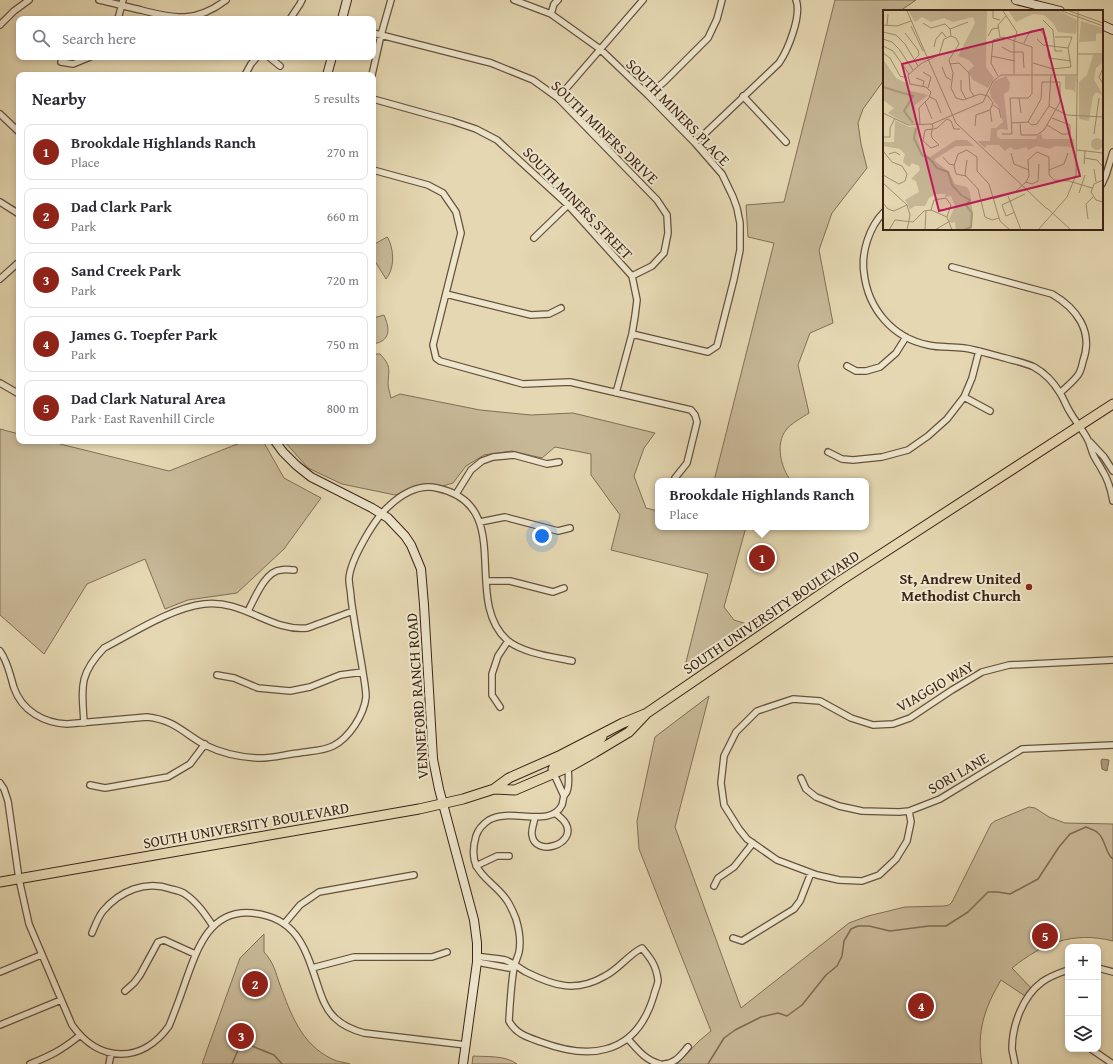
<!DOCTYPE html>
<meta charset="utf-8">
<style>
body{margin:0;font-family:"Gentium Book Plus",serif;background:#f7f7f7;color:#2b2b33}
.controls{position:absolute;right:12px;bottom:12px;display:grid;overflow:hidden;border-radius:8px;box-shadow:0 2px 6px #0003}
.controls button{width:36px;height:36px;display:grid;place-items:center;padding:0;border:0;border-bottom:1px solid #e1e1e2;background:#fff;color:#2b2b33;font:20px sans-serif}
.you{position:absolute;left:542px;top:536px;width:14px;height:14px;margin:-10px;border:3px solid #fff;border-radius:50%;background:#1a73e8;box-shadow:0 0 0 6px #1a73e833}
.badge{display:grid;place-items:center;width:26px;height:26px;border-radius:50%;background:#8f2418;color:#fff;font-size:13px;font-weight:700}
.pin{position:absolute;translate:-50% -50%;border:2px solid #fff;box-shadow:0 1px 4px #0006}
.popup{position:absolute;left:655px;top:478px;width:214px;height:52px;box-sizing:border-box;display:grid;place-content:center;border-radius:8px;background:#fff;filter:drop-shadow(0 1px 3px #0005);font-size:13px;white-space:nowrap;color:#7c7c81}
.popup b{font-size:15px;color:#2b2b33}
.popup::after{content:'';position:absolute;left:50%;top:100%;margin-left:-8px;border:8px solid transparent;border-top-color:#fff}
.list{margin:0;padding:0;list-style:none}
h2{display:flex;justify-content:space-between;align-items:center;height:52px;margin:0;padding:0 16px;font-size:17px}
h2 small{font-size:13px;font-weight:400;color:#7c7c81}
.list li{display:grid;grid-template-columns:26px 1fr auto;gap:12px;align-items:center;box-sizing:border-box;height:56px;margin:0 8px 8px;padding:0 8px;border:1px solid #e1e1e2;border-radius:8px}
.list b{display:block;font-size:15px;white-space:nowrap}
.list p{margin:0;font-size:13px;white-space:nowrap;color:#7c7c81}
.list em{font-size:13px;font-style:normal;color:#7c7c81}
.icon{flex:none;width:22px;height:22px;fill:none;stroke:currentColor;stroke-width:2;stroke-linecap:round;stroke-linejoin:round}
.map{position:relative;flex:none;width:1113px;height:1064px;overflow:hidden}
.search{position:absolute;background:#fff;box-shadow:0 2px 6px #0003;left:16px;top:16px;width:360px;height:44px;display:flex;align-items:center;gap:10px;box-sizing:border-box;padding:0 14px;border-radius:8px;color:#7c7c81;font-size:15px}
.panel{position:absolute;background:#fff;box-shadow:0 2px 6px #0003;left:16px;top:72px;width:360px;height:372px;border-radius:8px}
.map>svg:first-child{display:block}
.green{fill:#c7b897;stroke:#826e56}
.water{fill:#ab9a7c;stroke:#7f6a53}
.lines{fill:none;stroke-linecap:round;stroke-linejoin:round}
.stream{stroke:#7f6a53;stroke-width:1.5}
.street-casing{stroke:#66503d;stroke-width:8}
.secondary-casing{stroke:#3c2316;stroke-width:10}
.primary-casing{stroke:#3c2316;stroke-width:11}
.street{stroke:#ede5cc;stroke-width:5.5}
.secondary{stroke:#ede5cc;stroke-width:8}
.primary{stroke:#e4d7b1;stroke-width:9}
.poi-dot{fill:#8f2418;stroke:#ede5cc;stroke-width:1.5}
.labels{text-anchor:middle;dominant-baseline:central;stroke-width:4;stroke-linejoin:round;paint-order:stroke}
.street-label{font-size:15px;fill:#3c2316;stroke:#ede5cc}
.poi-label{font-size:15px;font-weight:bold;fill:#3c2316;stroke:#ede5cc;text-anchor:end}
.inset-river{fill:none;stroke:#ab9a7c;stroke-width:2}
.inset-road{fill:none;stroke:#a18f73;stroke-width:1}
.view{fill:#c2185b;fill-opacity:0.15;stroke:#c2185b;stroke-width:2}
.inset-edge{fill:none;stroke:#3c2316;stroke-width:2}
</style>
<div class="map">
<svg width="1113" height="1064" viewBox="0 0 1113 1064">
<rect width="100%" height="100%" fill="#e4d7b1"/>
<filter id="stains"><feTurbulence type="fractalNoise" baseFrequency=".005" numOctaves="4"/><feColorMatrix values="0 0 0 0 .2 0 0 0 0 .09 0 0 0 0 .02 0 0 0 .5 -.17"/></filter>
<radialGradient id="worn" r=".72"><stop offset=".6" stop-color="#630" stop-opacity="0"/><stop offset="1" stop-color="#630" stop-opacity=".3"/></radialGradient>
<!-- green -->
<path class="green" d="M835,0H916L900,11H884V80L863,109L858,123L861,144L867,168L832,213L819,250L833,323L810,333L798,365L809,413C803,417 790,424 786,430C775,444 781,468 791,481H714L774,243L748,237L746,205L784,202Z
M387,237L388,238C394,250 395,268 386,279L373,258V245Z
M384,315C390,329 391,341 373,344V318Z
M373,354H380C391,366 389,368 388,383C388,388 390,393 391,398L400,394L480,410L531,415L573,413L655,433L644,448L634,476L646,508L658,511V527H746L724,607L734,620L747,624L684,670L708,574L611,550L620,515L591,475V454L555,447L542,458L512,451L484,455L466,466L453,483L436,488L414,489L395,495L342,484L308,468L284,441H373Z
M0,429L19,434V441H48L169,471L245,441H263L284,478L321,498L284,549L237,593L188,600L165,609L145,559L87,584L44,654L0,615Z
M709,696L675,827L741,1008L849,923L868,916L905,907L944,906L949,905L952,902L991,824L995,821L1029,807L1035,808L1049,817L1065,823L1113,824V941C1073,931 1043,943 1012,968L1031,988L1025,996L1001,980C985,1007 976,1032 982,1064H677L699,1041L711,1031L639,849L637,821L655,737Z
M264,934V952C274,963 275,971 280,985C291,1014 301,1044 332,1059C337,1062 344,1062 350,1064H202L240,958Z
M473,1056C487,1057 505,1055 517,1064H472Z"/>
<!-- water -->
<path class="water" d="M1102,759L1109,760L1107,771L1102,769L1101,761Z"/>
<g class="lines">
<!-- stream -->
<path class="stream" d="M232,1064L238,1050L246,1046H252L274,1055L282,1064
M708,1064L724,1038L735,1030L761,1017L778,1013L787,1016L802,1005L826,975L837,966L842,956L844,941L851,929L858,926H869L890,931L929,926H946L968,912L988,892H998L1010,894L1038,879L1059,847L1070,834L1086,827C1090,829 1095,830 1098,833C1106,840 1105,853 1113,859"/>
<!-- street casing -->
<g class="street-casing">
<path id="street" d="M99,0C113,3 127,7 141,10C175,19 196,23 226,0
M514,0L551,14L600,49L648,95L695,143L722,174L733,197L737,208L740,223V250L734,279L717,346L708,352L632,334
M551,14L554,4L558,0
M118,19L123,0
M290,19L300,4L302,0
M0,25L14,11L29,0
M373,33L491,63L533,80L558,98L657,200L667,215L668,233L664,253L652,266L632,276
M269,57L280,66
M61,62L73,64L90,57
M245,75L251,64L257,57
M372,75L381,35L391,0
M648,95L664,82L708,38L717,19L722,0
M743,96L786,142
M558,98L643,0
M373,99L452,121L476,129L497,140L568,205L632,276L637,300L635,316L632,334L616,393
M0,114L19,132
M695,143L779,63C788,50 802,15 796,0
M373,170L428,185L443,193L456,212L461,233L433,345L436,358L440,361L523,384L570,382L691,410L695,415L697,422L687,463L675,478
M1102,184L1106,175L1113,152
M0,202L19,214
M884,212C869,227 861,253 864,273C868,309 893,338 928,345C940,348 952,346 964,348C978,350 992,355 1005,358C1015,361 1026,363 1034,367C1045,373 1054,383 1060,393C1064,399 1066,406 1070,412C1075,421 1083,430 1088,440C1090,444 1091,449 1093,454C1095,459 1099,464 1102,470C1108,479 1111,490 1113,501
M534,238L568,205
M952,267L1052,294C1076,308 1094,331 1083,361C1082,365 1081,371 1078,375C1073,382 1066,387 1060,393
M0,279L19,262
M446,294L531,315L549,314L561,308
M847,366L856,371H866L880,367L896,353L906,337
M0,383L19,394
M964,397L990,411
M1090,442L1104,457L1113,471
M828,452L842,459L853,460L882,457L908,450L928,436L947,419L964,397L972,378L979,351
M456,494L471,470L482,461L493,457L514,455L547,464L559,462
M480,522L505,517L558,531L570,528
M486,581H510L553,592L564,588
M248,611C255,598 265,571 281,570C285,569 290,570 294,570
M0,651C8,662 10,675 14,688C22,711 44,723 67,724L147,717C175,720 183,733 205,745C221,753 239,757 257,758C271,759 286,754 299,753C310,751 323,751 333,746C349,738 364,715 366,697C366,687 363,675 362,666C358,643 354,621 351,598C351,592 349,585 349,579C350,560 375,518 389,506C402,494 419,484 437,488C517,505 461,598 507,640C522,653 553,657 572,661
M217,675L234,678L258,688L290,691L310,687L340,675L363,672
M500,707L492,695V674L498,656L508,641
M84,723C82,688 78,675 104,648C133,633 171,608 204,604C243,599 271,632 307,628C311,627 317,624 321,623C332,619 342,615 353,611
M554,774L564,796
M801,778L806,789L816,797L839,806L862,811L899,812L909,811L940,799L1022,749L1113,745
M0,783L4,789L8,801L19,879L29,924L72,1025C99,1063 142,1064 169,1026C175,1011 181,995 186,980C197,949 210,909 252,913C296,917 305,947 317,983C321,995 325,1009 335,1018C343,1026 353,1030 364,1033L466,1045
M90,785L105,788L168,777L190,764L205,744
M909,811L911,822L907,841L896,859L879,875L862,881L839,880L817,875L777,860L747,839L739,829L724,805L721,783L724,756L736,732L757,711L793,699L820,701L851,718L873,725L893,724L910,718L952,690L982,672L1009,665L1113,660
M535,817C534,823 531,830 532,835C535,858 577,844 566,824C564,820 559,816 555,813
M476,866L497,856H509
M714,886L718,878L734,867L753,843
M284,924L300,905L319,892L414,875
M92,933C95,926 98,917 103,911C120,891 145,880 171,889C175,890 181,891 185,894C197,902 205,914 213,926
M733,938L742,941L794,909L800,901L811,873
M477,956C486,958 496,958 505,960C512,962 519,968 526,972C554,986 576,993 605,976C619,969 628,955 642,948C651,959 656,965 658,980C658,985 655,990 654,995C647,1019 633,1042 606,1049C586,1055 560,1049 541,1042C527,1037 516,1034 509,1021C510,1003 511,985 514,967C515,962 518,957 519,952C521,942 519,929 516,919C514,914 511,907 508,902C493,878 465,875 476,836C478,830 483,824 489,820C511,807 550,829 562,805C563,802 563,799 564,796C565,794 567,793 567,791C570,784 568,774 568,767
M477,962L509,968L515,965
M312,968L354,957H432L447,952
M1098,968L1113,972
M0,972L41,955
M125,991L134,983L140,975L158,942L164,940L195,954
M0,1025L61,1000
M628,1039C638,1050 645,1060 660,1064
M1091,1049L1113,1064
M30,1064C50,1056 62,1050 79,1036
M109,1064L111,1054
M664,1064C676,1063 681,1055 688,1047
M1015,1064C1014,1059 1013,1054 1012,1049C1012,1025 1023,996 1042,982C1050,976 1059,973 1068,970"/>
</g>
<!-- secondary casing -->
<g class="secondary-casing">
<path id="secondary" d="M1016,0L1060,11
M342,19L347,0
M1102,25L1113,30
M327,75L332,57
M275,441L283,452L296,465L311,477L372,508L388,518L405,536L411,545L421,569L424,605L433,759L439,789L474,920L477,943V962L463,1064"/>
</g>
<!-- primary casing -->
<g class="primary-casing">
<path id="primary" d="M554,774L553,769L555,765L594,746L602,737
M494,789L515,790L571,766L594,753L629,732L647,713L840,581L1113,404
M0,882L419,809L463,799L494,789L509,778L561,755L623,723L645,714"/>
</g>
<!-- street -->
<use href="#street" class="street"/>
<!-- secondary -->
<use href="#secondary" class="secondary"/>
<!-- primary -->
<use href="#primary" class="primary"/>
</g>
<!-- markers -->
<circle class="poi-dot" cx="1029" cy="587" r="4"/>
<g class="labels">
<!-- street labels -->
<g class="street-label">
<text transform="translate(678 112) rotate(46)">SOUTH MINERS PLACE</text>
<text transform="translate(605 132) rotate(44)">SOUTH MINERS DRIVE</text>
<text transform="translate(578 203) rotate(46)">SOUTH MINERS STREET</text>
<text transform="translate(771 612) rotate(-34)">SOUTH UNIVERSITY BOULEVARD</text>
<text transform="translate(935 686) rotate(-30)">VIAGGIO WAY</text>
<text transform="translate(417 696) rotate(-94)">VENNEFORD RANCH ROAD</text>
<text transform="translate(958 773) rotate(-30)">SORI LANE</text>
<text transform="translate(246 825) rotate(-10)">SOUTH UNIVERSITY BOULEVARD</text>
</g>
<!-- poi labels -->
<g class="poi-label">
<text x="1021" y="578">St, Andrew United<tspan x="1021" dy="17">Methodist Church</tspan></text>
</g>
</g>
<!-- overview -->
<g transform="translate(883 10)">
<rect width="220" height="220" fill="#e4d7b1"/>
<path d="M25,0H104L103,57L111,68L105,78L90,70L85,61L91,56L86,50L75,46L92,13L90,7L70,12L61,8L48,12L39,7L32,12ZM125,0H174L194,10L193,24L175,22L170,13L161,5L150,4L133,12ZM198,11L220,18V23L213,24V31L196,32ZM210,45H220V52L213,58L211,70L220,85L213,82L210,86L206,111L196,109V72L204,65ZM0,49L13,68L23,73L24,80L45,85L32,95L33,114H23L5,103L11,98L0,90ZM123,66L127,73L126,81L121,84L125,120L118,119L114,121V127L118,129H153L154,126L158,124L160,129H191L192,141L187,137L172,136L167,139L154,136L145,140L143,137L132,140L127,137L122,141L116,135H104L102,138L94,131H107L108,118H113L120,112L116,98L108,87L107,80L111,71ZM182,66H193L192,83L190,80L182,79ZM12,110L26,117L36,116V130L40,142L47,147L73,130H84L91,136H73L51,150L66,162L72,174L84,177L87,182L90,205L87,220H73L72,212L68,213L66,209L72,196L68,186L62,187L63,184H53L46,188L42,196H32L27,199L22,190L36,182L33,171L28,169L37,160L36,156L29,153L26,157L20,152L22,144L17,139L0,136V132H11ZM208 134a6 6 0 1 1 12 0a6 6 0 1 1-12 0Z" fill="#c7b897"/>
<path class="inset-river" d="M0,77L30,86L21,101L30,113M33,118L31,128L39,145L47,149L54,158L65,162L69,175L78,185L87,190L83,195L89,203L88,217L81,220"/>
<path class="inset-road" d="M110,0V8L117,10M176,0L220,16M184,0L220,13M24,1L73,113L164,199M120,1L134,22L131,32V64M160,10L170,20L172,41H179M40,13L48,18L62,14L67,19L68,26M0,15L14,16L28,11M4,16L5,4M28,16L40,41M67,19L85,12M0,22L13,25L22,34L35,56M22,23L35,40L36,45L31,50M105,26L109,19L115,18M117,27L115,15L123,6M172,27H189L185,38M0,29L9,32L16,39L30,60M141,33L147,21L157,20L163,27L166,48L188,51M0,36L10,41L26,64M51,37L53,29L59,22L63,27M119,37L128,42H140L141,58M0,43L7,48L17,66L24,68M195,44H220M108,46L132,51M150,53L170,59L188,57L185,38L160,35L154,29M67,54L76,53L86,63L87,80L91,86M59,57L63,67L68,70M220,58L216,67L220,74M40,62L48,67L45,78M115,66L108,53L110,30L120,27L149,37V84L145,88H127L129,124H119M33,68L41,71L40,76M78,70V80L83,89M47,87L53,90L58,103M136,88L138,103M42,92L49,109M110,95L116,99L118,108M166,96L184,105L220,107M107,100L109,112M0,103L25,115L49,114L100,92L110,71L118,65H194M145,112L149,115L154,114L166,96L168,65M129,113L145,112L158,89L159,72H177V92L161,120L154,125H138L137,114M49,114L50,117L49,119V121L48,124L49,128L56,135L48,138L40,131L42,120L49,119H51L54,118L64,109L68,111L71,119H77M37,115L36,98L46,88L48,82L43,77L27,74L25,65L39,53L56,45L61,29L68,26L73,28L76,34L66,50L70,63L68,78L73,88L80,90L97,84L105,86L110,93L107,100L93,105L92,116M164,115L179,124H187V115L169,108M211,124L216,88M0,127H7V118L12,108M194,140L220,143M0,141L9,152L19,156L24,164L22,171L16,174L0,165M128,143L131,154L146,160M6,144L12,142L17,145M60,147L66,154L71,155M201,148L214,150L220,157M84,150L82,165L95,179L102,207L109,210L116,208M201,154L202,140M211,159L213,172M166,160L181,154L185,143M83,166L73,164L71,156L75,144L84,140L94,147V161L106,174L117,211L127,220M220,170L211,174L208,182L213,190L220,192M143,172L149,174L155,171L156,154M0,173L24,195L27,205L24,220M0,181V193L5,199L11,201L24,195M196,183L202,165M125,186L138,220M110,189L132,182L143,172L146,166L145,150L154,142L166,147V165L171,170L186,171L209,178M164,198L188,220M48,200L51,190L63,188L68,195L64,207M132,202L123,206L119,195L142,184M205,209L203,194L210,187M6,220L12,210L30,212L41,201L48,200L64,207L69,220M42,220L43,201M52,220L67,211M155,220L184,187L193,165L195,0"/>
<path class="view" d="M160,19L197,166L56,201L19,54Z"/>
<rect width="220" height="220" class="inset-edge"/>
</g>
<rect width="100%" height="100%" filter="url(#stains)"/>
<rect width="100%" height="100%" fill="url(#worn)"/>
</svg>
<div class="controls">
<button>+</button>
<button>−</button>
<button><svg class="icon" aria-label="layers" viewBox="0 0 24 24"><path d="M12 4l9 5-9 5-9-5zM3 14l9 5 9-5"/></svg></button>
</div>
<div class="you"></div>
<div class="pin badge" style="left:762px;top:558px">1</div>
<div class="popup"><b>Brookdale Highlands Ranch</b>Place</div>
<div class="pin badge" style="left:255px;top:984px">2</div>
<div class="pin badge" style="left:241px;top:1036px">3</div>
<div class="pin badge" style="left:921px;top:1006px">4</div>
<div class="pin badge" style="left:1045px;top:936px">5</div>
<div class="search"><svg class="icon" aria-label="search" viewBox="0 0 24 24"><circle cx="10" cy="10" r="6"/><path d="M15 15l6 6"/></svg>Search here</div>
<section class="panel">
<h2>Nearby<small>5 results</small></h2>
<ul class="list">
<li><span class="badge">1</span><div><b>Brookdale Highlands Ranch</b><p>Place</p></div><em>270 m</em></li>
<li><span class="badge">2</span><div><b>Dad Clark Park</b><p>Park</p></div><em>660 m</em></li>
<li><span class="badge">3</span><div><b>Sand Creek Park</b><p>Park</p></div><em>720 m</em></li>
<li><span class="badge">4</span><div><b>James G. Toepfer Park</b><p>Park</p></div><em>750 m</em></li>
<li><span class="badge">5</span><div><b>Dad Clark Natural Area</b><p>Park · East Ravenhill Circle</p></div><em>800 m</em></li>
</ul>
</section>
</div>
